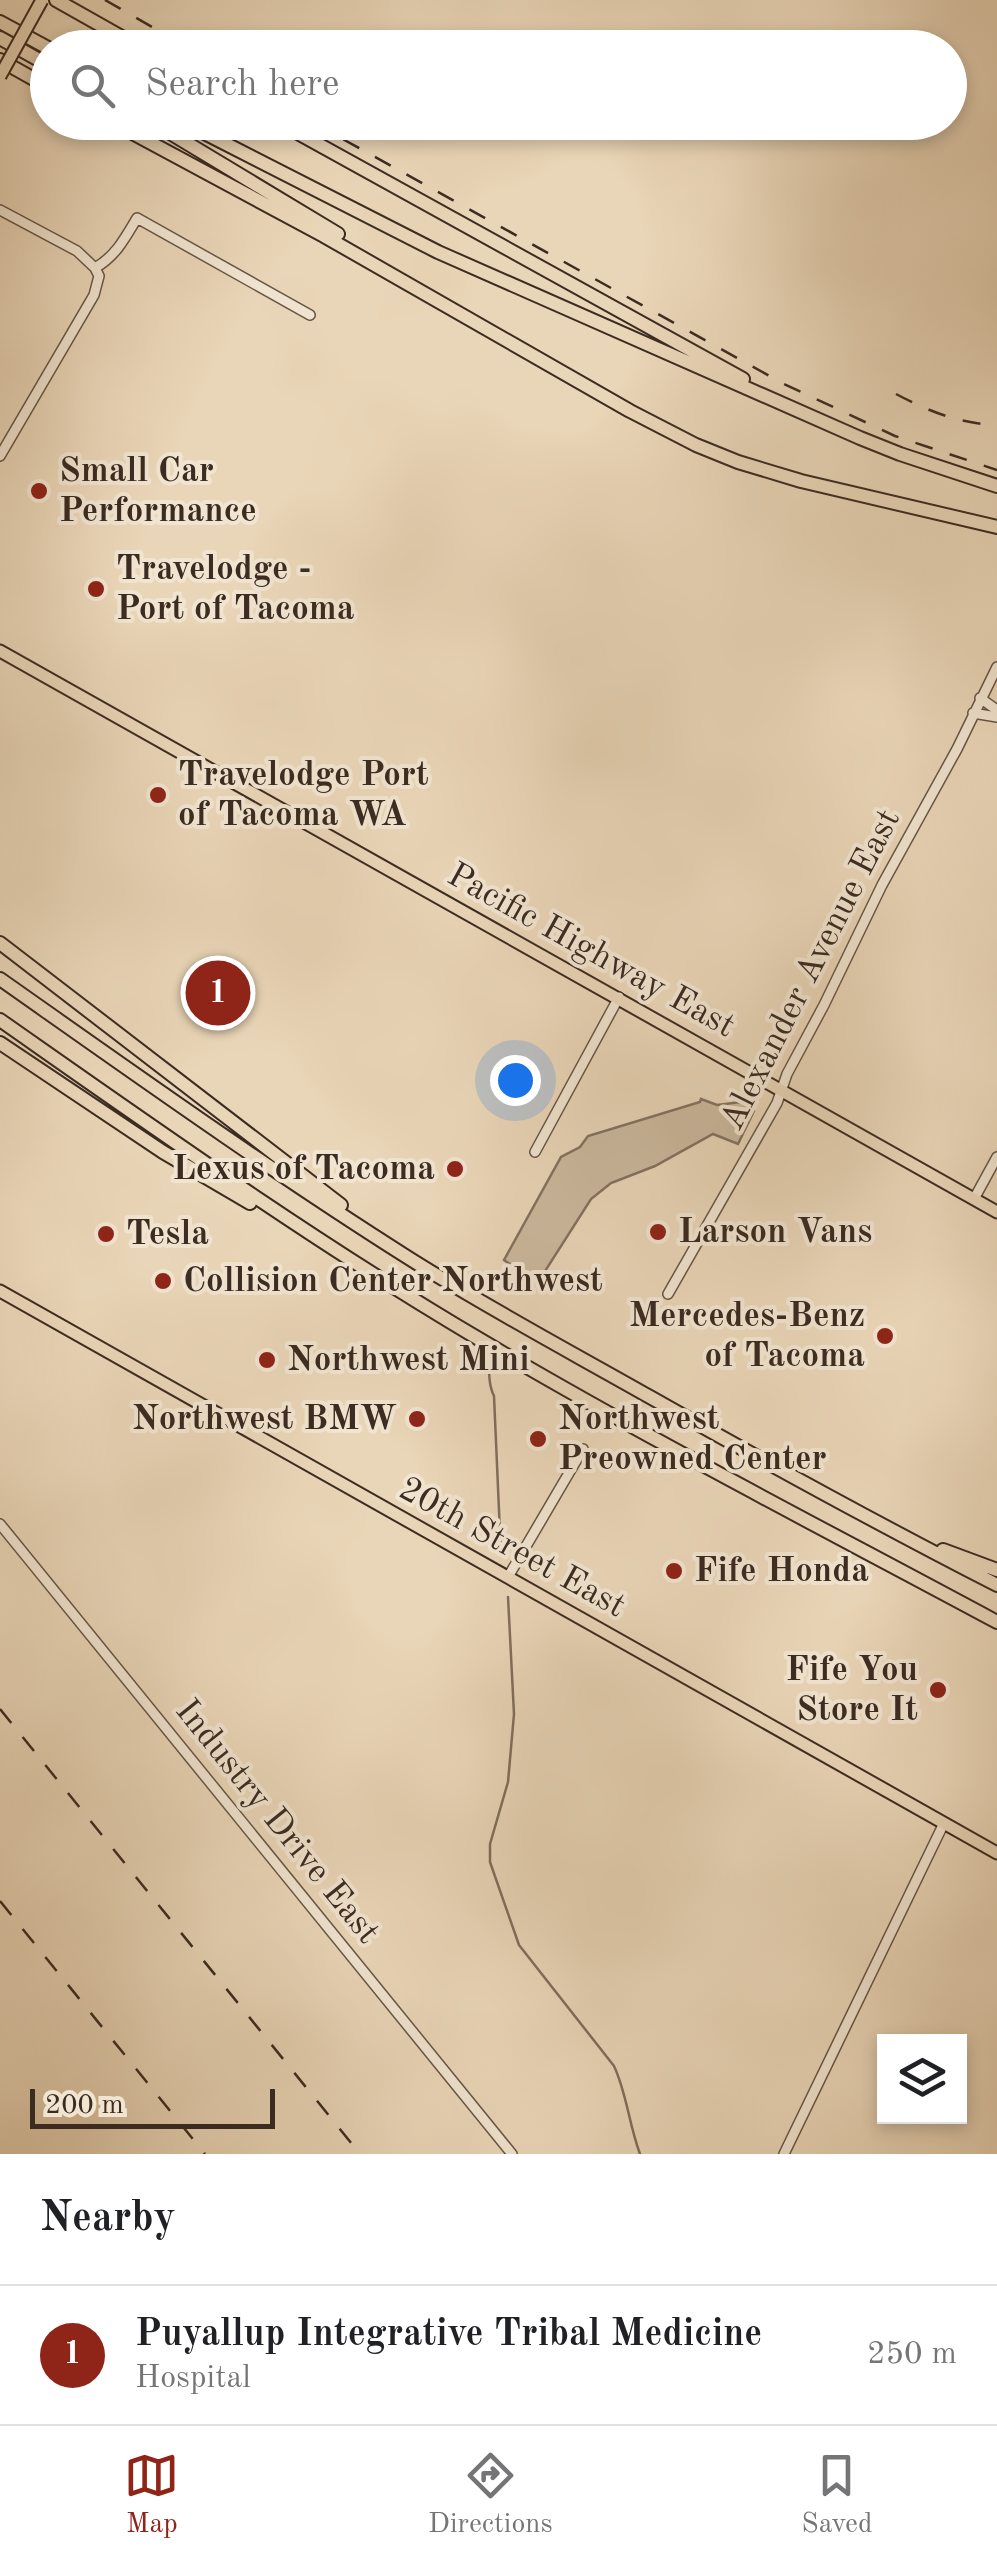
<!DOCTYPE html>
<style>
body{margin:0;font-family:"Old Standard TT",serif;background:#f2f2f2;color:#202124}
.controls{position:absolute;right:30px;bottom:30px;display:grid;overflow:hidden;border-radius:0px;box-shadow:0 5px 15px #0003}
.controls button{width:90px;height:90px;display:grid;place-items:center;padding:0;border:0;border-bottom:2px solid #e0e0e0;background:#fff;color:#202124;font:50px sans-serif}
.scale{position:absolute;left:30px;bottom:25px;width:245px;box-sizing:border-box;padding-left:10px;border:5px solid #3b2b21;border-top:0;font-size:28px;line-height:35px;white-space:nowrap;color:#3b2b21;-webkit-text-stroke:8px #f1e4d0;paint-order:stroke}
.you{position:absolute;left:515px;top:1080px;width:35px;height:35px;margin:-25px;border:8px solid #fff;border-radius:50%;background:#1a73e8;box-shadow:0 0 0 15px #1a73e833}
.badge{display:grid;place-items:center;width:65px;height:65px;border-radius:50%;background:#8f2418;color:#fff;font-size:32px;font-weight:700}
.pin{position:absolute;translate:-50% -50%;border:5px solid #fff;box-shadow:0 2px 10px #0006}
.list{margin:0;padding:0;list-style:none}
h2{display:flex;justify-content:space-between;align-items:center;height:130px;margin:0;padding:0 40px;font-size:42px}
h2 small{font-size:32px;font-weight:400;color:#757577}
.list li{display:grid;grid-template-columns:65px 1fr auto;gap:30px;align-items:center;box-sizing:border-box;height:140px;padding:0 40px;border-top:2px solid #e0e0e0}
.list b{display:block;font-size:38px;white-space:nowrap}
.list p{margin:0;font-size:32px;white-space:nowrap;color:#757577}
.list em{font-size:32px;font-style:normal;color:#757577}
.icon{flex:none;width:55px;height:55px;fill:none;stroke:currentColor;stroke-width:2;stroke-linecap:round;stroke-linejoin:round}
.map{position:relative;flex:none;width:997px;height:2154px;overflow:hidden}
.search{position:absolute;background:#fff;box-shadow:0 5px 15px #0003;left:30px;right:30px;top:30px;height:110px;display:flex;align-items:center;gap:25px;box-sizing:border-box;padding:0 35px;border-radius:55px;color:#757577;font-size:38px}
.sheet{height:270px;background:#fff}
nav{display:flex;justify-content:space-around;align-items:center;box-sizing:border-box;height:140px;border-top:2px solid #e0e0e0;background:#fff;font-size:28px;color:#757577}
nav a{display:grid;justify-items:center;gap:5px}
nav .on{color:#8f2418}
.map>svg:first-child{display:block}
.green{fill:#cbb89e;stroke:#837260;stroke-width:2.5}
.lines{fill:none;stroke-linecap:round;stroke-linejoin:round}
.stream{stroke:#806e5c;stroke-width:2.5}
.minor-casing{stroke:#665646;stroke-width:12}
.major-casing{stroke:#3b2b21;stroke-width:15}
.highway-casing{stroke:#3b2b21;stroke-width:16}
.minor{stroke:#f1e4d0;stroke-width:9}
.major{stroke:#e9d5b7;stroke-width:11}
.highway{stroke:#e9d5b7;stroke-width:12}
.rail{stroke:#3b2b21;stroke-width:2.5;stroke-dasharray:18 18;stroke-linecap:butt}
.major-bridge-casing{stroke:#3b2b21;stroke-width:15;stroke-linecap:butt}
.major-bridge{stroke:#e9d5b7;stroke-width:11}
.poi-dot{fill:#8f2418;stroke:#f1e4d0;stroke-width:4}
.labels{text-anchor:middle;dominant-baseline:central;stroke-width:8;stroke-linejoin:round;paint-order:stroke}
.poi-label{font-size:35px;font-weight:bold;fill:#3b2b21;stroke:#f1e4d0;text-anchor:start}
.street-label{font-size:35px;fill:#3b2b21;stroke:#f1e4d0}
</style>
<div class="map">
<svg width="997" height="2154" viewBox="0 0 997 2154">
<rect width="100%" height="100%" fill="#e9d5b7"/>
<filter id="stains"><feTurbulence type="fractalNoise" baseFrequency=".002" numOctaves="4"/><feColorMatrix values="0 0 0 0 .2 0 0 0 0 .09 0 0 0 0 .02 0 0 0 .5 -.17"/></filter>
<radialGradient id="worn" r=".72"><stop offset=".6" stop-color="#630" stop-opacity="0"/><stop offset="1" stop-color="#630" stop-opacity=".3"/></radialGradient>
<!-- green -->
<path class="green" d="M701,1099L717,1105L741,1102L754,1111L738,1144L713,1134L655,1166L611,1183L591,1199L540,1279L520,1271L504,1260L561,1157L580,1147L588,1136L700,1102Z"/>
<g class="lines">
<!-- stream -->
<path class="stream" d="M489,1363C489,1374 489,1386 494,1396L501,1556
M508,1597L514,1714L508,1782L490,1844V1862L519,1945L614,2066C627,2094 629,2125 640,2154"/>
<!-- minor casing -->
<g class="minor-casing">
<path id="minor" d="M0,210L77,251L95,268
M95,268C116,256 125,238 137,218L310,315
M0,456L94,295L99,276L95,268
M980,698L997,710
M973,713L997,717
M535,1152L619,997
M974,1199L997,1157
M668,1294L777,1103L787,1074L824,1005L882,885L957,749L997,667
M0,1524L512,2154
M508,1577L583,1449
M784,2154L944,1823"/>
</g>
<!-- major casing -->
<g class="major-casing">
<path id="major" d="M0,651L997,1212
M0,1291L997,1853"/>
</g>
<!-- highway casing -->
<g class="highway-casing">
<path id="highway" d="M56,0L141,48
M0,22L48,48
M0,38L48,65
M0,60L48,87
M112,122L324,236L630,411L696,445L738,462L801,481L997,527
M152,122L338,234
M183,122L438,252L860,438L900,454L997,486
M278,122L743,379
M0,943L341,1205
M0,979C135,1074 268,1169 407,1257C486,1307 569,1351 650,1397C765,1462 880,1525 997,1585
M0,1020C157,1130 313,1241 479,1339C648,1439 824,1529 997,1622
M0,1043L163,1152L250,1203
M943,1550L997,1570"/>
</g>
<!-- minor -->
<use href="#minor" class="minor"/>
<!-- major -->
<use href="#major" class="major"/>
<!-- highway -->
<use href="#highway" class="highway"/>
<!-- rail -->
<path class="rail" d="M105,0L189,48
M312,122L784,384L895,436L997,470
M896,394C928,411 960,424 997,425
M0,1709L360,2154
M0,1901L205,2154"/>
<!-- major-bridge casing -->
<g class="major-bridge-casing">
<path id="major-bridge" d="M0,76L42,0"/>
</g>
<!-- major-bridge -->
<use href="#major-bridge" class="major-bridge"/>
</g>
<!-- markers -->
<g class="poi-dot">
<circle cx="39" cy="491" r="10"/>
<circle cx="96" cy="589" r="10"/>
<circle cx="158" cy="795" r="10"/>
<circle cx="455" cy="1169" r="10"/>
<circle cx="658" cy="1232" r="10"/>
<circle cx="106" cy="1234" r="10"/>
<circle cx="163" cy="1281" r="10"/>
<circle cx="885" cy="1336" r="10"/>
<circle cx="267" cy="1360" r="10"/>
<circle cx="417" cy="1419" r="10"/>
<circle cx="538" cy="1439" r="10"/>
<circle cx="674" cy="1571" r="10"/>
<circle cx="938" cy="1690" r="10"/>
</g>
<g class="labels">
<!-- poi labels -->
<g class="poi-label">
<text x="59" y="471">Small Car<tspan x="59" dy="40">Performance</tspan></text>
<text x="116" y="569">Travelodge -<tspan x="116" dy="40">Port of Tacoma</tspan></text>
<text x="178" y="775">Travelodge Port<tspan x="178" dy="40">of Tacoma WA</tspan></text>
<text x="435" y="1169" text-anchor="end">Lexus of Tacoma</text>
<text x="678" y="1232">Larson Vans</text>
<text x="126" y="1234">Tesla</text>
<text x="183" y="1281">Collision Center Northwest</text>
<text x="865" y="1316" text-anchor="end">Mercedes-Benz<tspan x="865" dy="40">of Tacoma</tspan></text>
<text x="287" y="1360">Northwest Mini</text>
<text x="397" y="1419" text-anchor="end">Northwest BMW</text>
<text x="558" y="1419">Northwest<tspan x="558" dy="40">Preowned Center</tspan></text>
<text x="694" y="1571">Fife Honda</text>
<text x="918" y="1670" text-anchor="end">Fife You<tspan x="918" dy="40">Store It</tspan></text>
</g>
<!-- street labels -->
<g class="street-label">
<text transform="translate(591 951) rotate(29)">Pacific Highway East</text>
<text transform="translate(811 970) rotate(-63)">Alexander Avenue East</text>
<text transform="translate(512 1548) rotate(29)">20th Street East</text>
<text transform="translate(277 1822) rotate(51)">Industry Drive East</text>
</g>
</g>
<rect width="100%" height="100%" filter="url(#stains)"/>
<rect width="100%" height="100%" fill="url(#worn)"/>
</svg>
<div class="controls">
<button><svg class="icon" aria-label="layers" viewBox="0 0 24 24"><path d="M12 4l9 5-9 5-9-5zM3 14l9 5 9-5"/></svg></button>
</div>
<div class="scale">200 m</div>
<div class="you"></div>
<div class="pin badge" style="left:218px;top:993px">1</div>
<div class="search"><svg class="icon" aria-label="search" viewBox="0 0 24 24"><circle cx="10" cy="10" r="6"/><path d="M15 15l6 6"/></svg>Search here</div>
</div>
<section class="sheet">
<h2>Nearby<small></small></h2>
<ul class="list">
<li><span class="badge">1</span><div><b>Puyallup Integrative Tribal Medicine</b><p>Hospital</p></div><em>250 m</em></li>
</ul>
</section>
<nav>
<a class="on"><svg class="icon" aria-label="map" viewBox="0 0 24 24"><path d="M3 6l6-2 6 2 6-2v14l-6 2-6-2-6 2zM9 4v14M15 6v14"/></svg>Map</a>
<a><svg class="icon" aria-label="directions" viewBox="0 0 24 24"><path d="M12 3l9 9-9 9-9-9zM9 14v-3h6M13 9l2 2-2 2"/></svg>Directions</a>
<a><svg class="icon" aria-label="saved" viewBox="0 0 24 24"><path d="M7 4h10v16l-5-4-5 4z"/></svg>Saved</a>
</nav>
